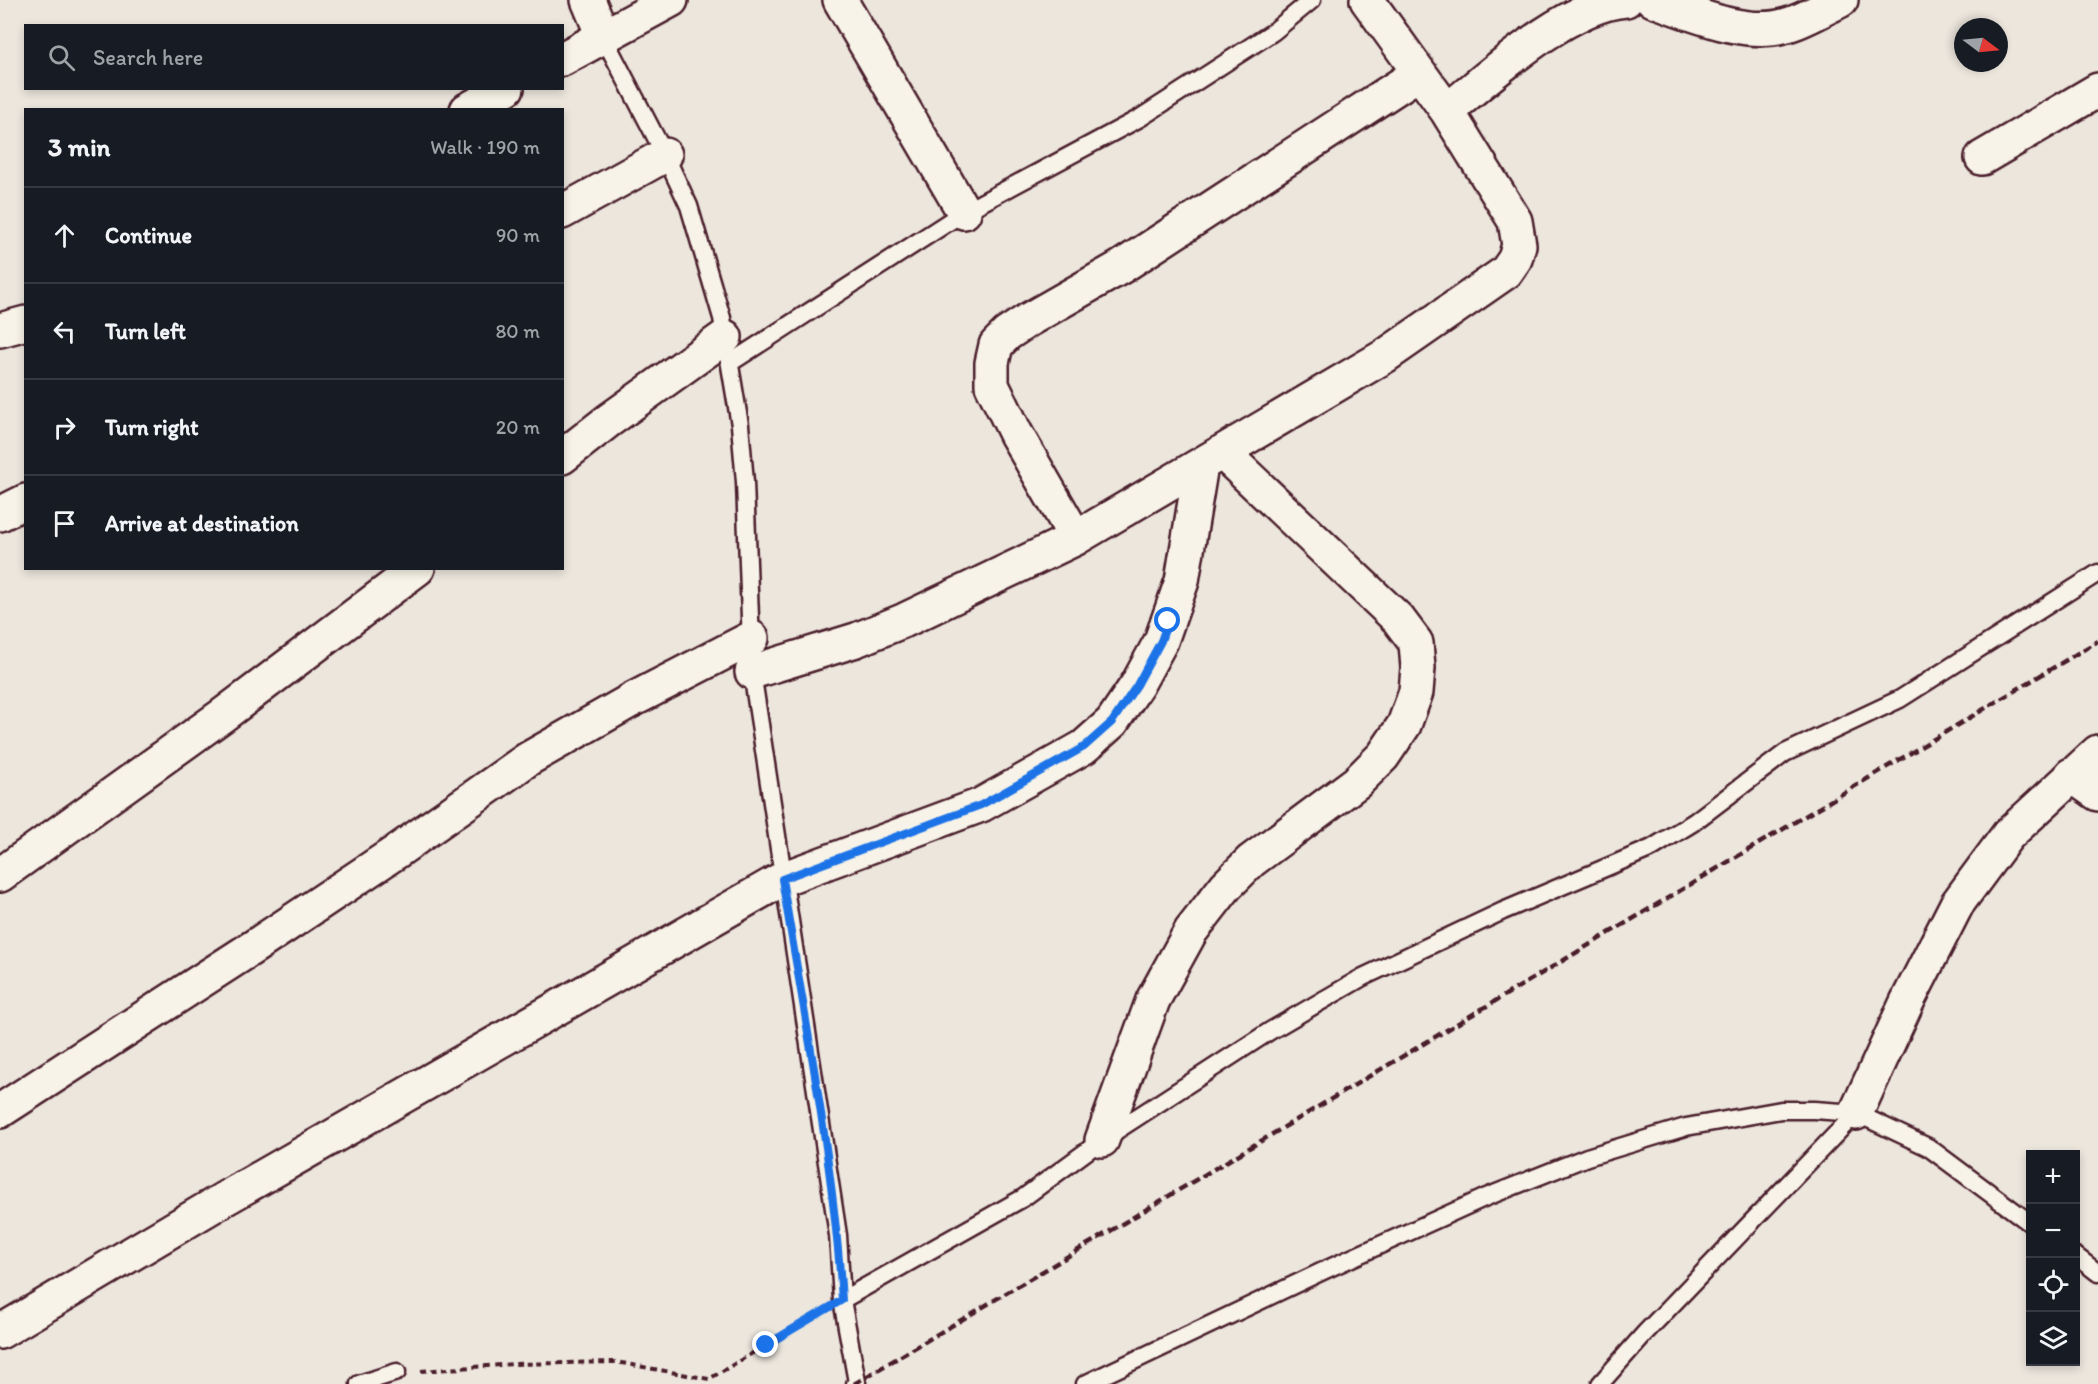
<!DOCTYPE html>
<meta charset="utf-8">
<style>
body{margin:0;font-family:Itim,sans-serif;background:#20242c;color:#f1f3f6}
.controls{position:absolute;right:18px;bottom:18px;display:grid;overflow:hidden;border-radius:0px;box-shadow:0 3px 9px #0003}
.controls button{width:54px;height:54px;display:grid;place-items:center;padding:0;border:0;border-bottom:2px solid #363941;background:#171b24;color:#f1f3f6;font:30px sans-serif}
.compass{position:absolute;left:1954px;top:18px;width:54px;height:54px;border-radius:50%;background:#171b24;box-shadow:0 3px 9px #0003;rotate:106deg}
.stop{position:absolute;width:18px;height:18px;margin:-14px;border:4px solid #1a73e8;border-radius:50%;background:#fff}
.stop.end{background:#1a73e8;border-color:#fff;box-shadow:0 2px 6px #0008}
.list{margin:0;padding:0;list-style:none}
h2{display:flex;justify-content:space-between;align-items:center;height:78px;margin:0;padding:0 24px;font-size:26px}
h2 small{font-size:20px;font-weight:400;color:#9ea1a6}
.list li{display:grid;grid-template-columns:39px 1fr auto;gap:18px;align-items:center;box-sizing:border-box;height:96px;padding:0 24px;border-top:2px solid #363941}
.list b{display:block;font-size:22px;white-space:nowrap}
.list em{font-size:20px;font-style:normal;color:#9ea1a6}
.icon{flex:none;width:33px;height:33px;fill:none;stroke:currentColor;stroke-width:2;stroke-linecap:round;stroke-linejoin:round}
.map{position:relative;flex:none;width:2098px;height:1384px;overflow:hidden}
.search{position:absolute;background:#171b24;box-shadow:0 3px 9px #0003;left:24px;top:24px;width:540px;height:66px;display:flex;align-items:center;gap:15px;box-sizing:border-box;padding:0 21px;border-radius:0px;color:#9ea1a6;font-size:22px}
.panel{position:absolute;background:#171b24;box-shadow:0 3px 9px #0003;left:24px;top:108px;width:540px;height:462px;border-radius:0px}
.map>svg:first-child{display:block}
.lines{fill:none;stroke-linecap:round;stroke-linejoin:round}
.service-casing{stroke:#4a1f2b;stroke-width:21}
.minor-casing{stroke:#4a1f2b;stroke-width:38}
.tertiary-casing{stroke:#4a1f2b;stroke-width:38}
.path{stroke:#4a1f2b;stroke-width:4;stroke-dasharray:6 4.5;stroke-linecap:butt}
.service{stroke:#f7f3e8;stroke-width:16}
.minor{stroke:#f7f3e8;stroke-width:33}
.tertiary{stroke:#f7f3e8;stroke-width:33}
.rail{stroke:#4a1f2b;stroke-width:4.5;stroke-dasharray:9 4.5;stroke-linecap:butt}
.route{stroke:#1a73e8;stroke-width:8}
</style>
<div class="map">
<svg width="2098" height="1384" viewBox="0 0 2098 1384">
<rect width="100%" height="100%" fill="#ece6dd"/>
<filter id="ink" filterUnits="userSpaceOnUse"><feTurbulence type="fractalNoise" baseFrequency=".0167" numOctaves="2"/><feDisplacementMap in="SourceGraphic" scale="12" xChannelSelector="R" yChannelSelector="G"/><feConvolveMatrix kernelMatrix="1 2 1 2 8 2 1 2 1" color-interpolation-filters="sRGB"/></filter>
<g filter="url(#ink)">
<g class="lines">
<!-- service casing -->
<g class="service-casing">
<path id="service" d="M604,38L665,155L689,206L722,318L740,425L745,482L752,672L838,1235L842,1300L857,1382L855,1384
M730,363L964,212L1140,118L1273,32L1312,0
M2076,1256L2098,1273
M842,1300L1023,1198L1102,1140L1270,1031L1363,977L1503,911L1652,848L1694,822L1785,753L1900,699L2098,573
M359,1384L397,1372
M1085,1384L1325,1270L1484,1198L1587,1157L1686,1127L1781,1110H1814L1856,1113L1928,1147L2030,1223
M1600,1384L1645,1333L1856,1113"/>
</g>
<!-- minor casing -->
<g class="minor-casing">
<path id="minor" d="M588,0L604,38
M840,0L964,212
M1653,0C1692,13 1745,38 1787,25C1805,20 1824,8 1841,0
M1447,111C1492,74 1568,4 1626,0
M1982,158L2098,90
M562,212L665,155
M1222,452L1385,356L1506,272L1515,259L1519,245L1515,221L1447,111L1367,0
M562,457L608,421L725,337
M0,514L26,501
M1076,538L1016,434L992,385V363L996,345L1007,334L1028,320L1121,267L1419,73
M752,672L856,640L905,620L1076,538L1222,452L1398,619L1416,643L1418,668L1416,692L1404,725L1383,756L1357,782L1251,861L1226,886L1191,931L1153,1000L1102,1140
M2071,775L2098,794
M0,875L223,715L418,568
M0,1111L255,946L396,852L528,759L630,701L752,638
M1856,1113L1907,1002L1957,904L2008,835L2098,752
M0,1332L224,1199L782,879L981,805L1084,747L1112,722L1137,685L1161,641L1182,581L1201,465"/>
</g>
<!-- tertiary casing -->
<g class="tertiary-casing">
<path id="tertiary" d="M562,59L671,0
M467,110L507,88
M0,330L26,323"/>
</g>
<!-- path -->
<path class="path" d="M421,1371L513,1364L616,1362L709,1379L820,1313"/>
<!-- service -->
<use href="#service" class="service"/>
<!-- minor -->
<use href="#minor" class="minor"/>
<!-- tertiary -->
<use href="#tertiary" class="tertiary"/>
<!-- rail -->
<path class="rail" d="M854,1384L2098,641"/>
</g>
</g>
<g class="lines" filter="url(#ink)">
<!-- route -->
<path class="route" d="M766,1345L842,1300C833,1158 805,1019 782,879L981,805L1084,747L1112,722L1137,685L1161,641L1168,621"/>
</g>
</svg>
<div class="controls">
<button>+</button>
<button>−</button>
<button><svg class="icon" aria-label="locate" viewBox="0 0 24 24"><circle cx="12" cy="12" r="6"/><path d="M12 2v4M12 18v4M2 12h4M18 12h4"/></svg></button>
<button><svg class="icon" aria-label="layers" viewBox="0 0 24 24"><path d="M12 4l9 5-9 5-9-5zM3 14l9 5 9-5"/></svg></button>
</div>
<svg class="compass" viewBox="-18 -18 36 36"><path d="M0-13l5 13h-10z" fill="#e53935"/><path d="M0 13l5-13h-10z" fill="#9ea1a6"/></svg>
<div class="stop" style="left:1168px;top:621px"></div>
<div class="stop end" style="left:766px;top:1345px"></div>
<div class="search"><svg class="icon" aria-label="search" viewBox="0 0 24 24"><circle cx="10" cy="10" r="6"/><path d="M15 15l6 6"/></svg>Search here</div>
<section class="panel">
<h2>3 min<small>Walk · 190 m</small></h2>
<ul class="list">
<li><svg class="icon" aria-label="ahead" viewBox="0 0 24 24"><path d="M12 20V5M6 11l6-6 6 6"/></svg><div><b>Continue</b></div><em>90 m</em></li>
<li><svg class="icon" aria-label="left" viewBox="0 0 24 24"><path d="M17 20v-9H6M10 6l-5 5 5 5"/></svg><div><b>Turn left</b></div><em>80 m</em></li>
<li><svg class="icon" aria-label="right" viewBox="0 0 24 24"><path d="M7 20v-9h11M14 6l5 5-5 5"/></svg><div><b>Turn right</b></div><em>20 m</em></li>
<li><svg class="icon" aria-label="arrive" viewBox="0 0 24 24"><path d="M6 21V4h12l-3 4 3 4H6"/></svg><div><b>Arrive at destination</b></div></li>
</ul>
</section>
</div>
